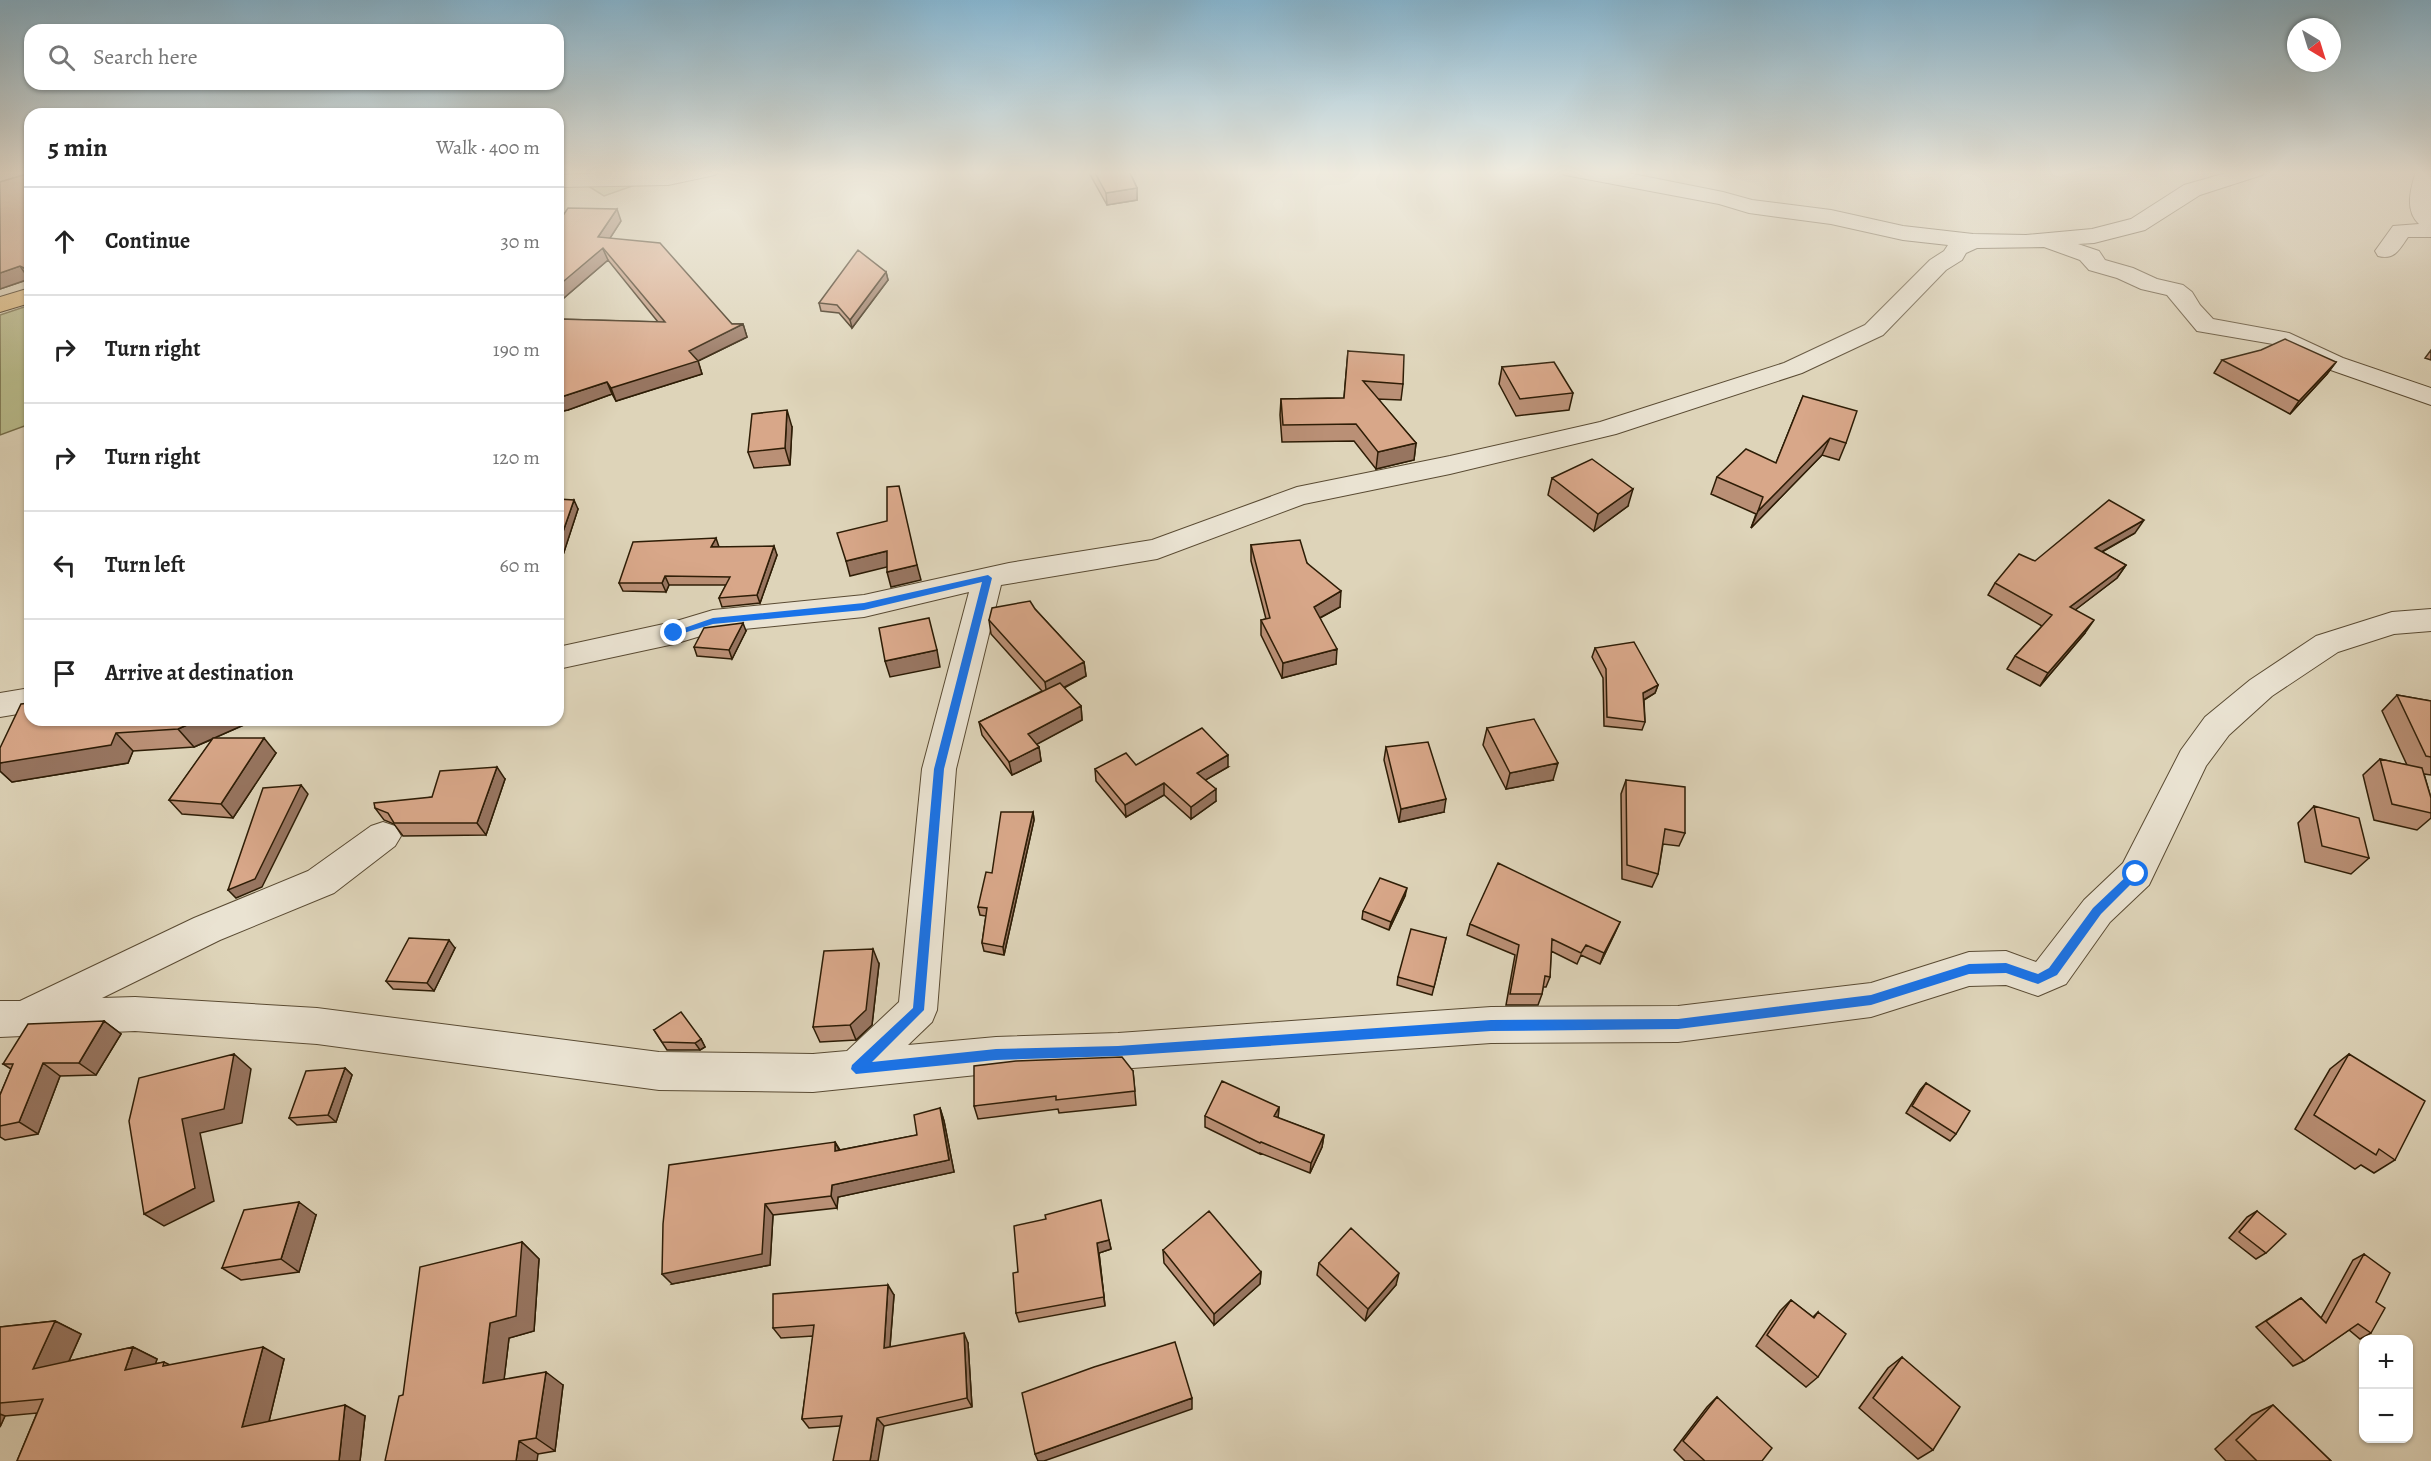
<!DOCTYPE html>
<meta charset="utf-8">
<style>
body{margin:0;font-family:Alegreya,serif;background:#f2f2f2;color:#222}
.controls{position:absolute;right:18px;bottom:18px;display:grid;overflow:hidden;border-radius:12px;box-shadow:0 2px 4px #0004}
.controls button{width:54px;height:54px;display:grid;place-items:center;padding:0;border:0;border-bottom:2px solid #e0e0e0;background:#fff;color:#222;font:30px sans-serif}
.compass{position:absolute;left:2287px;top:18px;width:54px;height:54px;border-radius:50%;background:#fff;box-shadow:0 2px 4px #0004;rotate:142deg}
.stop{position:absolute;width:18px;height:18px;margin:-14px;border:4px solid #1a73e8;border-radius:50%;background:#fff}
.stop.end{background:#1a73e8;border-color:#fff;box-shadow:0 2px 6px #0008}
.list{margin:0;padding:0;list-style:none}
h2{display:flex;justify-content:space-between;align-items:center;height:78px;margin:0;padding:0 24px;font-size:26px}
h2 small{font-size:20px;font-weight:400;color:#767676}
.list li{display:grid;grid-template-columns:39px 1fr auto;gap:18px;align-items:center;box-sizing:border-box;height:108px;padding:0 24px;border-top:2px solid #e0e0e0}
.list b{display:block;font-size:22px;white-space:nowrap}
.list em{font-size:20px;font-style:normal;color:#767676}
.icon{flex:none;width:33px;height:33px;fill:none;stroke:currentColor;stroke-width:2;stroke-linecap:round;stroke-linejoin:round}
.map{position:relative;flex:none;width:2431px;height:1461px;overflow:hidden}
.search{position:absolute;background:#fff;box-shadow:0 2px 4px #0004;left:24px;top:24px;width:540px;height:66px;display:flex;align-items:center;gap:15px;box-sizing:border-box;padding:0 21px;border-radius:18px;color:#767676;font-size:22px}
.panel{position:absolute;background:#fff;box-shadow:0 2px 4px #0004;left:24px;top:108px;width:540px;height:618px;border-radius:18px}
.map>svg:first-child{display:block}
.green{fill:#b8bb8b;stroke:#736c48;stroke-width:1.5}
.lines{fill:none;stroke-linecap:round;stroke-linejoin:round}
.minor-casing{stroke:#5a4b33;stroke-width:2}
.primary-casing{stroke:#2e1d06;stroke-width:2}
.minor{fill:#eae3d2;fill-rule:evenodd}
.primary{fill:#dfba7c;fill-rule:evenodd}
.wall{fill:#ba9076;stroke:#2e1d06;stroke-width:1.5}
.shaded-wall{fill:#977560;stroke:#2e1d06;stroke-width:1.5}
.building{fill:#d8a789;stroke:#2e1d06;stroke-width:1.5}
.route{fill:#1a73e8}
</style>
<div class="map">
<svg width="2431" height="1461" viewBox="0 0 2431 1461">
<rect width="100%" height="100%" fill="#ded4b9"/>
<filter id="stains"><feTurbulence type="fractalNoise" baseFrequency=".00333" numOctaves="4"/><feColorMatrix values="0 0 0 0 .2 0 0 0 0 .09 0 0 0 0 .02 0 0 0 .5 -.17"/></filter>
<radialGradient id="worn" r=".72"><stop offset=".6" stop-color="#630" stop-opacity="0"/><stop offset="1" stop-color="#630" stop-opacity=".3"/></radialGradient>
<!-- green -->
<path class="green" d="M564,171H675L604,196Z
M30,305V424L0,435V315Z"/>
<g class="lines">
<!-- minor casing -->
<g class="minor-casing">
<path id="minor" d="M677,171H719L715,175L668,185L558,187V175Z
M1561,171H1618L1723,192L1752,200L1831,210L1903,226L1973,234L2026,235L2092,229L2131,219L2184,185L2233,171H2265L2262,175L2200,195L2145,230L2094,243L2078,244L2099,251L2105,260L2133,268L2157,279L2183,285L2192,292L2200,305L2213,319L2289,333L2343,358L2431,388V405L2325,368L2273,344L2197,331L2167,295L2141,289L2117,278L2089,270L2080,260L2044,247L1977,248L1966,253L1962,260L1946,270L1883,335L1802,373L1616,434L1450,474L1304,504L1157,559L1001,585L956,769L937,1010L932,1022L908,1045L996,1037L1118,1033L1491,1007L1678,1006L1871,983L1969,952L2006,951L2036,962L2084,900L2123,863L2181,750L2205,717L2250,680L2316,636L2392,612L2431,609V631L2394,634L2338,652L2272,696L2229,735L2206,766L2149,885L2110,922L2066,984L2038,996L2006,985L1969,986L1871,1017L1678,1042L1491,1043L1118,1069L996,1073L813,1092L659,1090L317,1044L135,1031L0,1037V1001H20L194,918L308,871L371,826L383,822L395,826L401,836L395,846L334,893L220,940L102,998L135,997L317,1008L659,1052L813,1054L847,1051L899,1002L922,769L969,592L864,617L714,632L674,644L558,669V647L673,622L713,610L864,595L1009,563L1152,540L1297,487L1450,456L1600,422L1784,363L1865,325L1930,260L1944,251L1948,245L1903,240L1831,224L1749,213L1719,204L1565,175Z
M2416,171H2431V237H2408C2399,250 2395,260 2378,256L2375,251L2393,226L2419,224C2404,210 2411,188 2416,171Z
M30,688V712L0,717V693Z"/>
</g>
<!-- primary casing -->
<g class="primary-casing">
<path id="primary" d="M30,288V303L0,312V297Z"/>
</g>
<!-- minor -->
<use href="#minor" class="minor"/>
<!-- primary -->
<use href="#primary" class="primary"/>
</g>
<!-- wall -->
<path class="wall" d="M1088,171H1129L1137,188V200L1107,205Z
M30,173V279L0,289V182Z
M621,221L610,238L732,324H743L747,337L698,361L702,374L616,401L612,394L568,410L558,412V319L658,322L608,260L558,303Z
M886,272L888,280L852,328L839,313L821,311L819,303Z
M2431,350V360L2425,358Z
M1348,351L1403,384L1401,400L1378,399L1416,443L1414,460L1376,469L1354,441L1282,442L1280,415L1281,399L1344,398Z
M2222,360L2336,362L2327,374L2290,414L2214,373Z
M1502,367L1573,393L1569,410L1516,416L1499,384Z
M1803,396L1846,443L1839,460L1822,455L1751,528L1756,514L1711,494L1717,477L1776,463Z
M792,427L790,465L754,468L748,452Z
M1552,478L1628,506L1594,531L1548,495Z
M558,499L578,509L563,555H558Z
M2135,533L2102,552L2126,565L2117,578L2075,610L2085,633L2040,686L2007,669L2015,656L2042,626L1988,595L1995,583L2035,561Z
M1251,545L1307,563L1340,607L1320,618L1336,664L1282,678L1261,635V620L1266,619L1251,561Z
M719,547L777,555L760,603L722,607L719,598L726,585H669L666,592L623,591L619,583Z
M1035,609L1084,662L1086,676L1064,688L1081,706L1082,720L1036,744L1039,747L1041,761L1012,775L982,735L979,722L1042,691L991,634L989,620Z
M746,631L732,659L697,656L694,647Z
M1595,648L1658,685L1655,693L1644,700L1645,722L1642,730L1604,726L1603,678L1592,657Z
M2397,695L2431,701V775L2424,774L2431,798V818L2417,830L2374,820L2363,775L2380,759L2407,765L2382,711Z
M30,720H255L214,738L276,753L233,818L182,814L169,800L213,739L194,747L133,751L128,763L12,782L0,771V748Z
M1487,728L1553,780L1506,789L1483,745Z
M1386,747L1444,812L1399,822L1384,760Z
M1136,765L1228,767L1205,780L1216,801L1191,819L1164,795L1126,817L1096,781L1095,769Z
M505,779L486,835L403,836L394,824L384,820L375,808L432,797Z
M1626,780L1685,833L1679,846L1663,844L1658,874L1652,887L1622,879L1621,794Z
M2314,806L2369,858L2351,874L2305,862L2298,823Z
M1033,812L1034,820L1004,955L984,951L982,943L986,916L980,915L978,907L992,873Z
M1405,896L1389,930L1362,919L1363,911Z
M1620,922L1600,964L1581,955L1577,964L1551,951L1550,977L1546,987H1543L1542,994L1538,1005H1506L1515,955L1467,935L1470,924Z
M1446,938L1432,995L1397,985L1398,977Z
M455,948L434,991L393,989L386,981Z
M879,964L872,1025L856,1040L820,1042L813,1027Z
M104,1021L121,1034L96,1075L60,1076L38,1134L5,1140L0,1137V1095L11,1069L3,1064Z
M654,1030L701,1039L705,1047L700,1050H667Z
M2349,1054L2395,1160L2374,1173L2361,1165L2355,1169L2295,1129L2330,1069Z
M345,1068L352,1075L336,1122L297,1125L289,1118Z
M1133,1071L1136,1105L1059,1113L1058,1109L978,1119L974,1106Z
M1926,1083L1956,1134L1950,1141L1906,1113L1920,1090Z
M1279,1107L1278,1118L1324,1135L1322,1147L1310,1173L1260,1153V1154L1205,1127V1116Z
M940,1108L944,1121L954,1172L838,1197L837,1208L773,1215L770,1265L672,1284L835,1142L840,1150L917,1135Z
M2257,1211L2266,1253L2256,1259L2229,1238L2247,1217Z
M316,1215L299,1272L241,1280L222,1268Z
M1109,1240L1111,1249L1099,1253L1105,1306L1019,1322L1016,1313L1018,1272Z
M522,1242L539,1259L534,1331L509,1338L504,1379L563,1385L555,1451L538,1454L403,1395Z
M1163,1250L1261,1272L1260,1284L1214,1325L1164,1263Z
M2364,1254L2376,1302L2371,1333L2360,1339L2349,1330L2304,1361L2293,1366L2256,1327L2301,1298L2321,1318L2353,1260Z
M1319,1263L1396,1285L1365,1321L1317,1275Z
M894,1295L890,1347L968,1343L972,1407L884,1426H840L809,1428L802,1419L813,1336L781,1338L773,1328Z
M1791,1300L1813,1317L1818,1312V1377L1806,1387L1756,1346L1780,1311Z
M55,1321L81,1334L69,1361L133,1347L157,1359L155,1364L164,1362L170,1365L284,1359L269,1421L365,1416L360,1461H17L37,1413L5,1416L0,1427V1327Z
M1902,1357L1933,1450L1918,1459L1859,1408L1888,1368Z
M1717,1397L1762,1461H1685L1674,1450L1707,1407Z
M2273,1405L2331,1461H2226L2215,1449L2252,1415Z"/>
<!-- shaded-wall -->
<path class="shaded-wall" d="M1137,188V200L1107,205L1106,193Z
M617,209L621,221L603,249L608,260L558,303V286L598,237Z
M20,266L29,279L0,289V273Z
M30,266V276L24,268Z
M886,272L888,280L852,328L850,320Z
M743,324L747,337L698,361L702,374L616,401L611,388Z
M2336,362L2327,374L2290,414L2299,401Z
M607,382L612,394L568,410L558,412V398Z
M787,410L792,427L790,465L785,448Z
M1830,438L1822,455L1751,528L1758,511Z
M1416,443L1414,460L1376,469L1378,452Z
M1633,489L1628,506L1594,531L1598,514Z
M574,500L578,509L563,555L558,546Z
M2144,520L2135,533L2087,560L2095,548Z
M716,538L719,547H711Z
M774,546L777,555L760,603L757,595Z
M887,551L891,566L850,576L846,561Z
M917,565L921,580L891,587L887,572Z
M2126,565L2117,578L2062,620L2070,607Z
M665,576L669,585L666,592L662,583Z
M1341,591L1340,607L1312,622L1314,607Z
M2094,620L2085,633L2040,686L2048,673Z
M743,623L746,631L732,659L729,650Z
M1337,649L1336,664L1282,678L1283,663Z
M937,650L940,667L890,677L885,661Z
M1084,662L1086,676L1047,696L1045,682Z
M1658,685L1655,693L1640,702L1643,693Z
M1081,706L1082,720L1030,748L1028,734Z
M198,720H255L194,747L178,729Z
M116,733L133,751L128,763L12,782L0,771V763Z
M264,738L276,753L233,818L221,804Z
M1039,747L1041,761L1012,775L1009,762Z
M1228,755V767L1197,785V773Z
M1558,763L1553,780L1506,789L1510,773Z
M497,767L505,779L486,835L477,823Z
M1164,783V795L1126,817L1125,805Z
M301,785L308,794L262,887L236,898L228,890Z
M1216,789V801L1191,819V807Z
M1446,799L1444,812L1399,822L1401,809Z
M1033,812L1034,820L1004,955L1003,947Z
M1407,888L1405,896L1389,930L1391,922Z
M1620,922L1615,933L1600,964L1604,953Z
M449,940L455,948L434,991L427,983Z
M873,949L879,964L872,1025L856,1040L850,1025Z
M104,1021L121,1034L96,1075L79,1063Z
M701,1039L705,1047L700,1050L695,1043Z
M234,1054L251,1069L242,1123L200,1133L214,1201L164,1226L144,1214L182,1119Z
M43,1063L60,1076L38,1134L19,1122Z
M345,1068L352,1075L336,1122L328,1115Z
M1279,1107L1278,1119L1274,1116Z
M940,1108L944,1121L954,1172L838,1197L837,1208L831,1196L832,1185L949,1160Z
M1324,1135L1322,1147L1310,1173L1311,1163Z
M835,1142L841,1154L835,1151Z
M299,1202L316,1215L299,1272L281,1259Z
M765,1204L773,1215L770,1265L672,1284L662,1274Z
M1109,1240L1111,1249L1099,1253L1105,1306L1097,1243Z
M522,1242L539,1259L534,1331L509,1338L502,1397L483,1383L490,1323Z
M1261,1272L1260,1284L1214,1325V1314Z
M1399,1273L1396,1285L1365,1321L1368,1309Z
M888,1285L894,1295L889,1358L884,1348Z
M55,1321L81,1334L60,1381L33,1369Z
M964,1333L968,1343L972,1407L967,1398Z
M133,1347L157,1359L150,1382L125,1370Z
M263,1347L284,1359L265,1438L242,1427Z
M546,1372L563,1385L555,1451L536,1438Z
M1192,1398V1409L1044,1461H1038L1035,1454Z
M345,1405L365,1416L360,1461H339Z
M0,1414L5,1416L0,1427Z
M877,1418L884,1426L878,1461H870Z
M519,1441L538,1454L537,1461H516Z"/>
<!-- building -->
<path class="building" d="M1094,171H1129L1137,188L1106,193Z
M30,173V266L24,268L20,266L0,273V182Z
M568,208L617,209L598,237L660,243L732,324H743L689,351L698,361L611,388L607,382L558,398V319L665,322L603,248L558,286V223Z
M858,250L886,272L850,320L837,305L819,303Z
M2285,339L2336,362L2299,401L2222,360L2261,350Z
M1348,351L1404,355L1403,384L1363,381L1416,443L1378,452L1356,424L1283,425L1281,399L1344,398Z
M1554,362L1573,393L1520,399L1502,367Z
M1803,396L1857,411L1846,443L1830,438L1758,511L1763,497L1717,477L1746,449L1776,463Z
M787,410L785,448L748,452L752,414Z
M1592,459L1633,489L1598,514L1552,478Z
M899,486L917,565L887,572V551L846,561L837,533L887,521V487Z
M558,499L574,500L558,546Z
M2109,500L2144,520L2095,548L2126,565L2070,607L2094,620L2048,673L2015,656L2052,615L1995,583L2019,554L2035,561Z
M716,538L711,547L774,546L757,595L719,598L730,577L665,576L662,583H619L633,542Z
M1300,540L1307,563L1341,591L1314,607L1337,649L1283,663L1261,620L1270,618L1251,545Z
M1030,601L1035,609L1084,662L1045,682L989,620L992,608Z
M929,618L937,650L885,661L879,628Z
M743,623L729,650L694,647L704,628Z
M1634,642L1658,685L1643,693L1645,722L1607,717L1606,669L1595,648Z
M1060,683L1081,706L1028,734L1039,747L1009,762L979,722Z
M2397,695L2431,701V757L2426,756Z
M30,703V720H198L178,729L116,733L111,745L0,763V748L21,704Z
M1534,719L1558,763L1510,773L1487,728Z
M1202,728L1228,755L1197,773L1216,789L1191,807L1164,783L1125,805L1095,769L1126,753L1136,765Z
M213,738H264L221,804L169,800Z
M1428,742L1446,799L1401,809L1386,747Z
M2380,759L2422,768L2431,798V813L2392,804Z
M497,767L477,823H394L388,813L375,808L374,803L432,797L440,771Z
M1626,780L1685,787V833L1665,829L1658,874L1627,865Z
M301,785L255,879L228,890L263,788Z
M2314,806L2359,818L2369,858L2322,846Z
M1001,812H1033L1003,947L982,943L987,908L978,907L986,872L992,873Z
M1498,863L1620,922L1604,953L1586,945L1581,953L1552,939L1550,977L1545,976L1542,994H1510L1519,945L1470,924Z
M1380,878L1407,888L1391,922L1363,911Z
M1411,929L1446,938L1434,987L1398,977Z
M409,938L449,940L427,983L386,981Z
M873,949L866,1010L850,1025L813,1027L824,951Z
M681,1012L701,1039L695,1043L662,1042L654,1030Z
M104,1021L79,1063H43L19,1122L0,1126V1095L13,1064H3L28,1024Z
M234,1054L224,1109L182,1119L195,1188L144,1214L129,1121L139,1078Z
M2349,1054L2425,1101L2395,1160L2379,1149L2376,1155L2314,1115Z
M1122,1057L1133,1071L1135,1091L1056,1100V1096L974,1106V1066L1016,1061Z
M345,1068L328,1115L289,1118L306,1071Z
M1222,1081L1279,1107L1274,1116L1324,1135L1311,1163L1261,1142L1260,1143L1205,1116Z
M1926,1083L1970,1111L1956,1134L1912,1106Z
M940,1108L949,1160L832,1185L831,1196L765,1204L762,1254L662,1274L663,1224L669,1165L835,1142V1151L917,1135L914,1115Z
M1101,1200L1109,1240L1097,1243L1104,1297L1016,1313L1013,1273L1018,1272L1014,1226L1046,1219L1045,1215Z
M299,1202L281,1259L222,1268L244,1210Z
M1209,1211L1261,1272L1214,1314L1163,1250Z
M2257,1211L2286,1234L2266,1253L2239,1232Z
M1351,1228L1399,1273L1368,1309L1319,1263Z
M522,1242L516,1316L490,1323L483,1383L546,1372L536,1438L519,1441L516,1461H385L399,1396L403,1395L420,1267Z
M2364,1254L2390,1273L2376,1302L2385,1308L2371,1333L2358,1324L2304,1361L2266,1321L2301,1298L2326,1323Z
M888,1285L884,1348L964,1333L967,1398L877,1418L870,1461H833L842,1416L802,1419L814,1325L773,1328V1294Z
M1791,1300L1814,1318L1818,1312L1846,1334L1818,1377L1767,1335Z
M55,1321L33,1369L133,1347L125,1370L164,1362L163,1366L263,1347L242,1427L345,1405L339,1461H17L43,1399L0,1403V1327Z
M1175,1342L1192,1398L1035,1454L1022,1393L1094,1367Z
M1902,1357L1960,1407L1933,1450L1873,1398Z
M1717,1397L1772,1448L1762,1461H1705L1683,1441Z
M2273,1405L2331,1461H2257L2236,1440Z"/>
<!-- sky -->
<linearGradient id="sky" x2="0" y2="1"><stop stop-color="#86b6d1"/><stop offset="0.46" stop-color="#f0ece0"/><stop offset="1" stop-color="#f0ece0" stop-opacity="0"/></linearGradient>
<rect width="2431" height="375" fill="url(#sky)"/>
<!-- route -->
<path class="route" d="M988,575L992,578L944,769L924,1010L872,1062L996,1049L1118,1046L1491,1020L1678,1019L1871,995L1969,964L2006,963L2038,974L2049,968L2093,908L2132,871L2136,870L2141,874L2101,914L2057,975L2038,984L2006,973L1969,974L1871,1005L1678,1029L1491,1031L1118,1056L996,1060L856,1074L851,1069L852,1065L913,1008L934,769L982,582L864,610L713,624L674,636L670,633L713,618L864,603Z"/>
<rect width="100%" height="100%" filter="url(#stains)"/>
<rect width="100%" height="100%" fill="url(#worn)"/>
</svg>
<div class="controls">
<button>+</button>
<button>−</button>
</div>
<svg class="compass" viewBox="-18 -18 36 36"><path d="M0-13l5 13h-10z" fill="#e53935"/><path d="M0 13l5-13h-10z" fill="#767676"/></svg>
<div class="stop" style="left:2136px;top:874px"></div>
<div class="stop end" style="left:674px;top:633px"></div>
<div class="search"><svg class="icon" aria-label="search" viewBox="0 0 24 24"><circle cx="10" cy="10" r="6"/><path d="M15 15l6 6"/></svg>Search here</div>
<section class="panel">
<h2>5 min<small>Walk · 400 m</small></h2>
<ul class="list">
<li><svg class="icon" aria-label="ahead" viewBox="0 0 24 24"><path d="M12 20V5M6 11l6-6 6 6"/></svg><div><b>Continue</b></div><em>30 m</em></li>
<li><svg class="icon" aria-label="right" viewBox="0 0 24 24"><path d="M7 20v-9h11M14 6l5 5-5 5"/></svg><div><b>Turn right</b></div><em>190 m</em></li>
<li><svg class="icon" aria-label="right" viewBox="0 0 24 24"><path d="M7 20v-9h11M14 6l5 5-5 5"/></svg><div><b>Turn right</b></div><em>120 m</em></li>
<li><svg class="icon" aria-label="left" viewBox="0 0 24 24"><path d="M17 20v-9H6M10 6l-5 5 5 5"/></svg><div><b>Turn left</b></div><em>60 m</em></li>
<li><svg class="icon" aria-label="arrive" viewBox="0 0 24 24"><path d="M6 21V4h12l-3 4 3 4H6"/></svg><div><b>Arrive at destination</b></div></li>
</ul>
</section>
</div>
